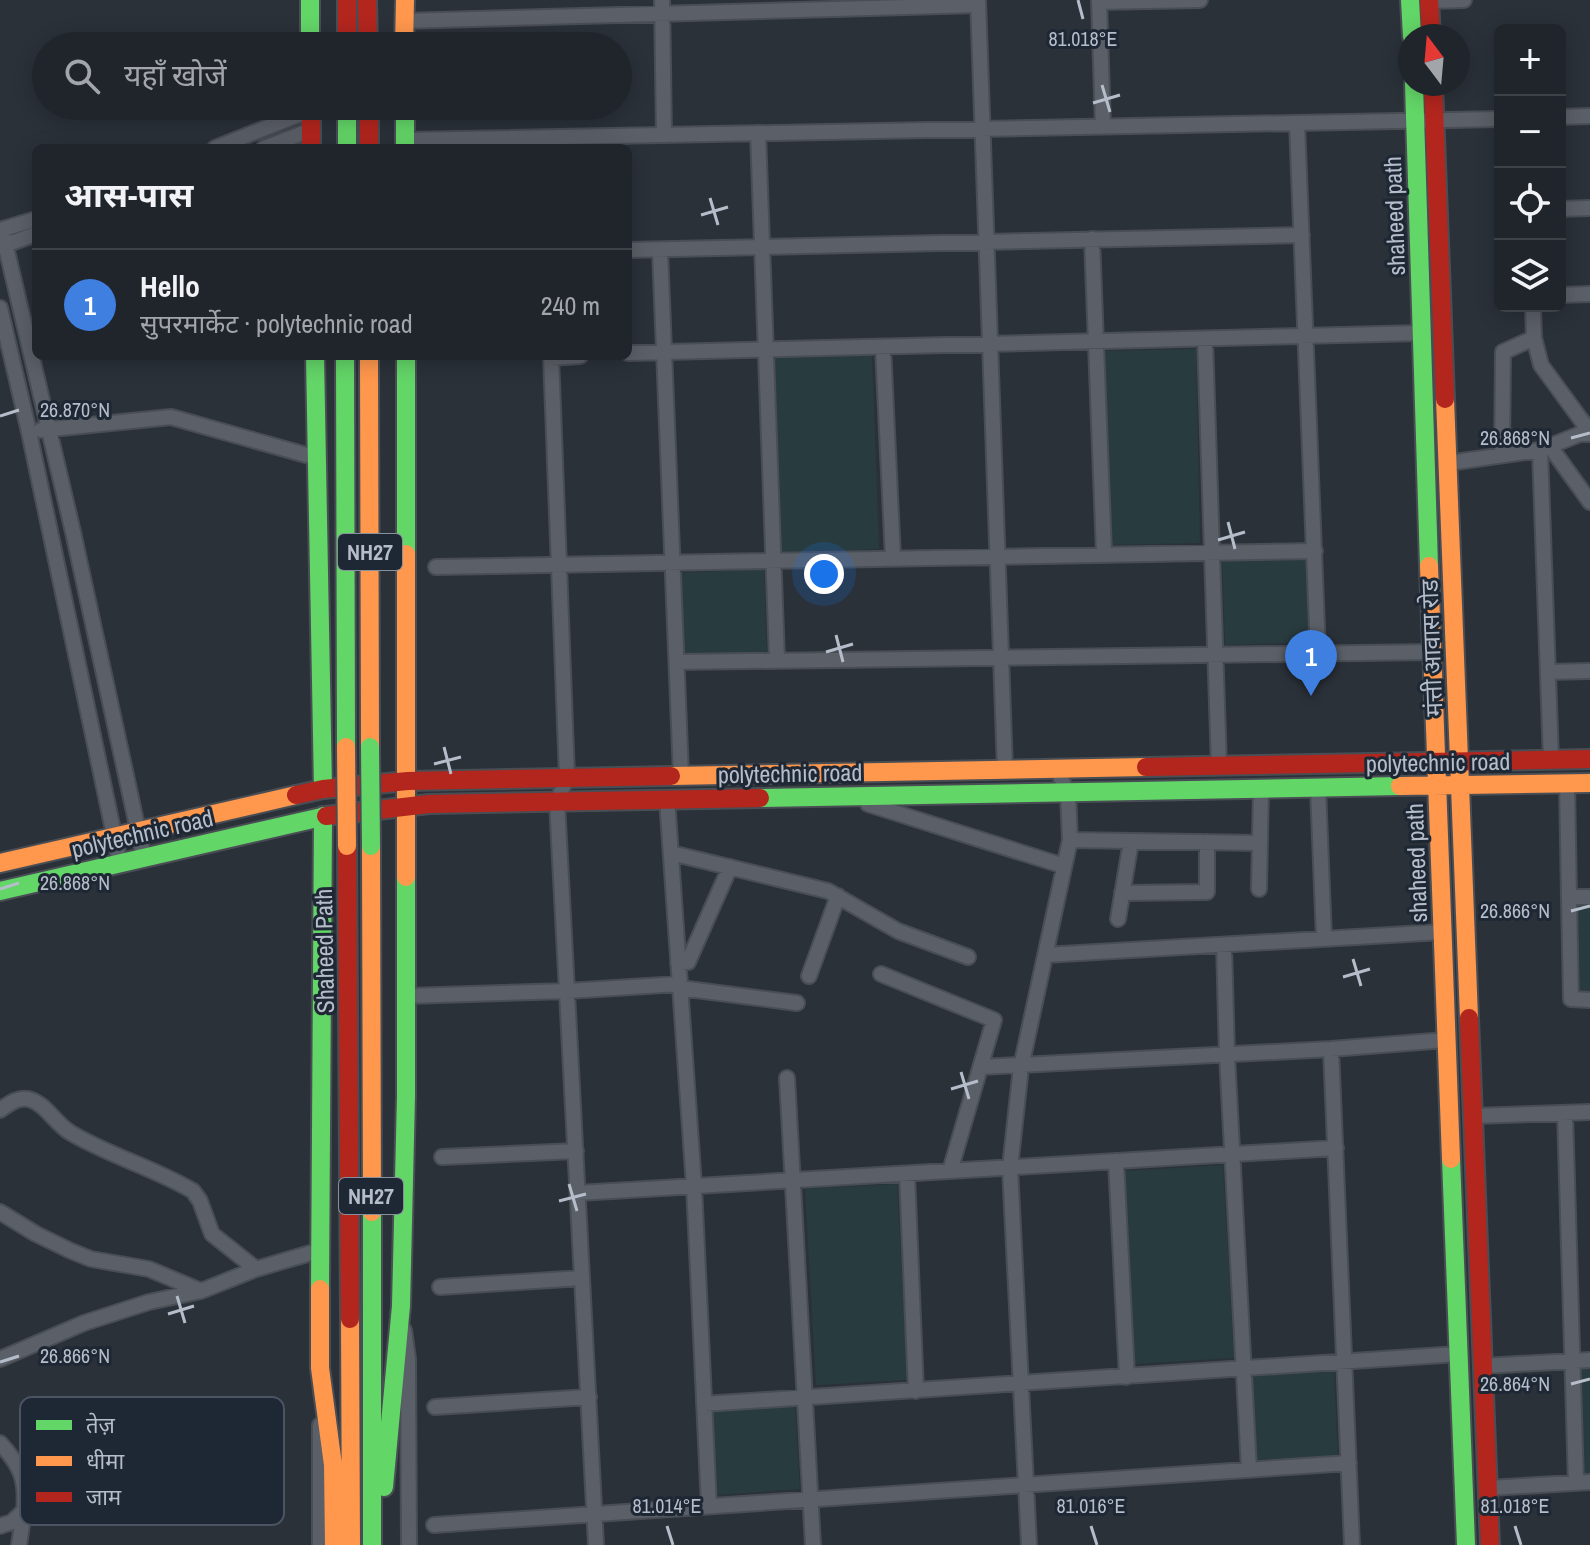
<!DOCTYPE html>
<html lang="hi">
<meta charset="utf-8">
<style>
body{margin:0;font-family:"Archivo Narrow","Noto Sans Devanagari",sans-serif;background:#282d33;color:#f1f3f6}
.controls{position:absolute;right:24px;top:24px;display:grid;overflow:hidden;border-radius:12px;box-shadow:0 4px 20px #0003}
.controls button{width:72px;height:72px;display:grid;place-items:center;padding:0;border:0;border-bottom:2px solid #3d4247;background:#20252b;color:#f1f3f6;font:40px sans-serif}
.compass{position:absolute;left:1398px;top:24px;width:72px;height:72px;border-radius:50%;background:#20252b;box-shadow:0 4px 20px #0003;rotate:344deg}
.you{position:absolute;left:824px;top:574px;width:28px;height:28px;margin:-20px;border:6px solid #fff;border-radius:50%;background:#1a73e8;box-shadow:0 0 0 12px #1a73e833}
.badge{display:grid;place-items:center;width:52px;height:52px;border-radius:50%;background:#ea580c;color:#fff;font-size:26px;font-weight:700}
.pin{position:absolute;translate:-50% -66px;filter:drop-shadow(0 2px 4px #0008)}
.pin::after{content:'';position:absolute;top:42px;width:28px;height:24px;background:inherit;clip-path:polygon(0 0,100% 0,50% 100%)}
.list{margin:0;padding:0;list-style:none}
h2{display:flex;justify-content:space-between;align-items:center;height:104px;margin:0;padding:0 32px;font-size:34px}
h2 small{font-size:26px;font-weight:400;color:#a2a5a9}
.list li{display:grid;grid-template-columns:52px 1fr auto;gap:24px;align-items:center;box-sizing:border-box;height:112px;padding:0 32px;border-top:2px solid #3d4247}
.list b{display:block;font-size:30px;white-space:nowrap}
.list p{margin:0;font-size:26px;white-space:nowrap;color:#a2a5a9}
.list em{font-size:26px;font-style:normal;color:#a2a5a9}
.icon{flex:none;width:44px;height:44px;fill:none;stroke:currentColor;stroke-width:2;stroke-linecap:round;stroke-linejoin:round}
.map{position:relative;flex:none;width:1590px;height:1545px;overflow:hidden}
.search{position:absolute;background:#20252b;box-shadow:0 4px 20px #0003;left:32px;top:32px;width:600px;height:88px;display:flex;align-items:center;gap:20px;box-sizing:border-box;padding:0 28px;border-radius:44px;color:#a2a5a9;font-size:30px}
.panel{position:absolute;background:#20252b;box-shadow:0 4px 20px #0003;left:32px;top:144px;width:600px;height:216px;border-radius:12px}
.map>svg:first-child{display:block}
.green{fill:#283b3f}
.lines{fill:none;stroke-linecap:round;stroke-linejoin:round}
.street-casing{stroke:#494d54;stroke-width:18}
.fast-casing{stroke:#494d54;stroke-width:22}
.slow-casing{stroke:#494d54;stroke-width:22}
.jam-casing{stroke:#494d54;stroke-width:22}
.street{stroke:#5b5f67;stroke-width:14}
.fast{stroke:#63d668;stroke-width:18}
.slow{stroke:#ff974d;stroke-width:18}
.jam{stroke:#b3261e;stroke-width:18}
.fast-bridge-casing{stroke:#484d55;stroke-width:22;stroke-linecap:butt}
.slow-bridge-casing{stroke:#484d55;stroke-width:22;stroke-linecap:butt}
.fast-bridge{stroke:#63d668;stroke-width:18}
.slow-bridge{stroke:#ff974d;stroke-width:18}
.ticks{fill:none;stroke:#b5bdca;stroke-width:3}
.labels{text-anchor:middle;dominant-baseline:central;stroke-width:6;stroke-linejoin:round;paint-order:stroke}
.shield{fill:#1e2734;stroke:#88909d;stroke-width:2}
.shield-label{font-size:22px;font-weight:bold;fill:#b5bdca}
.street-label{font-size:24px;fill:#b5bdca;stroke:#1e2734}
.key{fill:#1e2734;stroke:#4b5461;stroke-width:2}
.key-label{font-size:22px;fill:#b5bdca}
.ticks-label{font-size:20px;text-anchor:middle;fill:#b5bdca;stroke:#1e2734;stroke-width:6;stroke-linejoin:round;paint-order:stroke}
</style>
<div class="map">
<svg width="1590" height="1545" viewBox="0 0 1590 1545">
<rect width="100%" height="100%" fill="#2b3139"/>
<!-- green -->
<path class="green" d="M1196,349L1200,543L1109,545L1105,351Z
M872,353L879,549L782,553L775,357Z
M1306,558L1309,642L1225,645L1222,560Z
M764,569L767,653L683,656L680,573Z
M1590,905V992L1580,991L1578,906Z
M1223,1165L1234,1358L1135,1364L1125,1171Z
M897,1184L908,1380L816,1385L805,1189Z
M1590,1367V1475H1584L1580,1368Z
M1334,1370L1338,1456L1256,1460L1252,1374Z
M795,1405L800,1489L718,1495L712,1411Z"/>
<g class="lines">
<!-- street casing -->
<g class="street-casing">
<path id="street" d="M662,0L664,135
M978,0L1005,770
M1099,0L1103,127
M1429,1L1464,0
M1099,2L1200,0
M404,21L978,5
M1560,117L1590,116
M1297,123L1318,653
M758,133L777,660
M405,140L1500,119
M215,148L311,110
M264,148L311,130
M1560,209L1590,208
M0,230L36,219
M2,230L73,532L144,858
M1092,239L1104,554
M0,247L36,234
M628,250L1302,235
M660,250L681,776
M1560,295L1590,294
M0,308L29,432L120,863
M1534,338L1541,365L1590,432
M1205,339L1219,766
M883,347L893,558
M628,353L1421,333
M551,356L567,777L557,802L596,1545
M551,358L580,356
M41,430L171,417L317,458
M1549,445L1590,502
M1540,450L1551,760
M1502,455L1503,352L1534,338L1533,306
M1448,463L1540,450L1580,434H1590
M436,567L1315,551
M678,662L1432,652
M1548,672L1590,671
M1567,783L1569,897H1590
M1318,788L1324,939
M869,795L868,804L1064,866
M667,799L694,1186L709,1506
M1070,840L1260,843
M671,853L828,891L898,931L968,957
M1259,889L1261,789
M1122,893L1207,892V842
M1569,897L1571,999L1590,1000
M1118,919L1131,841
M1224,945L1227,1055L1249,1469
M1045,955L1442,932
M678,963L688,962L730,867
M881,974L994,1020L950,1171
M809,976L838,896
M680,988L797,1003
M408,996L567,991L679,984
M1331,1049L1352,1545
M981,1067L1331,1049L1446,1040
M787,1078L813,1545
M0,1110C9,1104 17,1097 28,1099C46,1103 55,1124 71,1133C110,1156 154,1168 193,1191L200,1201L212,1234L256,1269
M1565,1113L1576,1483
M1473,1116L1590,1112
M442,1157L576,1151
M1116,1161L1127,1377
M907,1174L916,1391
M578,1193L1336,1148
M0,1212L36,1234L71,1251L91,1259L149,1269L201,1291
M440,1287L582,1278
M404,1330L408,1359L409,1545
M0,1359L84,1323L149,1302L201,1291L256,1269L321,1250
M1483,1366L1590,1360
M704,1404L1458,1354
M435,1407L589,1397
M0,1443C21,1466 27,1480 24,1511L12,1522L0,1526
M1488,1488L1590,1482
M26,1490C55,1463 89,1441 127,1426
M434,1525L1349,1463
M19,1545L24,1511
M320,1545V1425
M1029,1545L1010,1168L1021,1067L1070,840L1068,794L1057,769"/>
</g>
<!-- fast casing -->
<g class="fast-casing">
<path id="fast" d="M310,0V46
M1410,0L1412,36
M1414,84L1429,566
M347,106V148
M405,106V148
M315,356L323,789
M345,356L346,747
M406,356V554
M760,798L1400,786
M0,891L326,816
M1451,1159L1466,1545
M372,1212V1545
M320,1289L323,816
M384,1487L401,1306L406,1096V877"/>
</g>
<!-- slow casing -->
<g class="slow-casing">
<path id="slow" d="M404,46L405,0
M369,356L370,747
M1445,399L1469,1018
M406,554V877
M1429,566L1451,1159
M671,776L1146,767
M1400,786L1590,783
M371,846L372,1212
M0,863L296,795
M320,1289V1368L333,1465L334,1545
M350,1319L351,1545"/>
</g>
<!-- jam casing -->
<g class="jam-casing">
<path id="jam" d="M347,0V46
M367,0L368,46
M1429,0L1431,36
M1433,84L1445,399
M311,106V148
M369,106V148
M1146,767L1590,759
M296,795L323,789L408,781L671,776
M326,816L429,804L760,798
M347,846L350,1319
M1469,1018L1490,1545"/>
</g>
<!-- street -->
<use href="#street" class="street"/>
<!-- fast -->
<use href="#fast" class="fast"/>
<!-- slow -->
<use href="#slow" class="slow"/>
<!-- jam -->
<use href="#jam" class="jam"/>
<!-- fast-bridge casing -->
<g class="fast-bridge-casing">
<path id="fast-bridge" d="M370,747L371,846"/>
</g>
<!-- slow-bridge casing -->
<g class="slow-bridge-casing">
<path id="slow-bridge" d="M346,747L347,846"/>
</g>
<!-- fast-bridge -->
<use href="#fast-bridge" class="fast-bridge"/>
<!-- slow-bridge -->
<use href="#slow-bridge" class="slow-bridge"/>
</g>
<!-- ticks -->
<path class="ticks" d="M1078,0L1083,19M1102,85L1110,112M1093,103L1120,95M710,198L718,225M701,215L728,207M0,416L19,410M1571,438L1590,433M1228,522L1235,549M1218,540L1245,532M836,635L843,662M826,652L853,644M444,747L451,774M434,764L461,757M0,889L19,883M1571,911L1590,906M1353,959L1361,986M1343,977L1370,969M961,1072L969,1099M951,1089L978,1081M569,1184L577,1211M559,1201L586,1194M177,1296L185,1323M168,1314L194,1306M0,1362L19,1356M1571,1384L1590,1379M667,1526L673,1545M1091,1526L1097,1545M1515,1526L1521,1545"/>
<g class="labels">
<!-- shield labels -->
<g class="shield">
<rect x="338" y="534" width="64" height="36" rx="6"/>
<rect x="339" y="1178" width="64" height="36" rx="6"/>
</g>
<g class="shield-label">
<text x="370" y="552">NH27</text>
<text x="371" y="1196">NH27</text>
</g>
<!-- street labels -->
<g class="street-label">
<text transform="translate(1394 216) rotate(-92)">shaheed path</text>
<text transform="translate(1431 648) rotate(-92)">मंत्ती आवास रोड</text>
<text transform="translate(1438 762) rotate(-1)">polytechnic road</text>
<text transform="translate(790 773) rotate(-1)">polytechnic road</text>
<text transform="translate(142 833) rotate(-13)">polytechnic road</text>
<text transform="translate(1416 863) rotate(-92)">shaheed path</text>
<text transform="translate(324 951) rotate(-91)">Shaheed Path</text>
</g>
</g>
<!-- legend -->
<rect x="20" y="1397" width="264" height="128" rx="12" class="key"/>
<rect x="36" y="1420" width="36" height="10" fill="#63d668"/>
<rect x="36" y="1456" width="36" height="10" fill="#ff974d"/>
<rect x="36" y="1492" width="36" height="10" fill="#b3261e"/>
<g class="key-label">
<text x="86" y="1433">तेज़</text>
<text x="86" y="1469">धीमा</text>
<text x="86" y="1505">जाम</text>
</g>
<g class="ticks-label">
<text x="1083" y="46">81.018°E</text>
<text x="75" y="417">26.870°N</text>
<text x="1515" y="445">26.868°N</text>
<text x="75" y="890">26.868°N</text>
<text x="1515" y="918">26.866°N</text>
<text x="75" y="1363">26.866°N</text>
<text x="1515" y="1391">26.864°N</text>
<text x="667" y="1513">81.014°E</text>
<text x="1091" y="1513">81.016°E</text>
<text x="1515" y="1513">81.018°E</text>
</g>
</svg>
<div class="controls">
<button>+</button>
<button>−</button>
<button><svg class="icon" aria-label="locate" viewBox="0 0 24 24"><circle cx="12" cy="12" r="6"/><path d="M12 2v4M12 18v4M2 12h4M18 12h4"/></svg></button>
<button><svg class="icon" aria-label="layers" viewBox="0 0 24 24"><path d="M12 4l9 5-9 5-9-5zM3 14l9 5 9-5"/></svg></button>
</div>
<svg class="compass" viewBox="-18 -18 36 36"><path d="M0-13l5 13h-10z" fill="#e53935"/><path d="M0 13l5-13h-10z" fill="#a2a5a9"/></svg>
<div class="you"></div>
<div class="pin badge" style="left:1311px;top:696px;background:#3f7fe0">1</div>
<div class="search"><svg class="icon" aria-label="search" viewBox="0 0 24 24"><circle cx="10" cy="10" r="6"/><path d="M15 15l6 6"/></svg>यहाँ खोजें</div>
<section class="panel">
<h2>आस-पास<small></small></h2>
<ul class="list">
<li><span class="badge" style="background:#3f7fe0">1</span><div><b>Hello</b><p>सुपरमार्केट · polytechnic road</p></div><em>240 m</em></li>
</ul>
</section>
</div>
